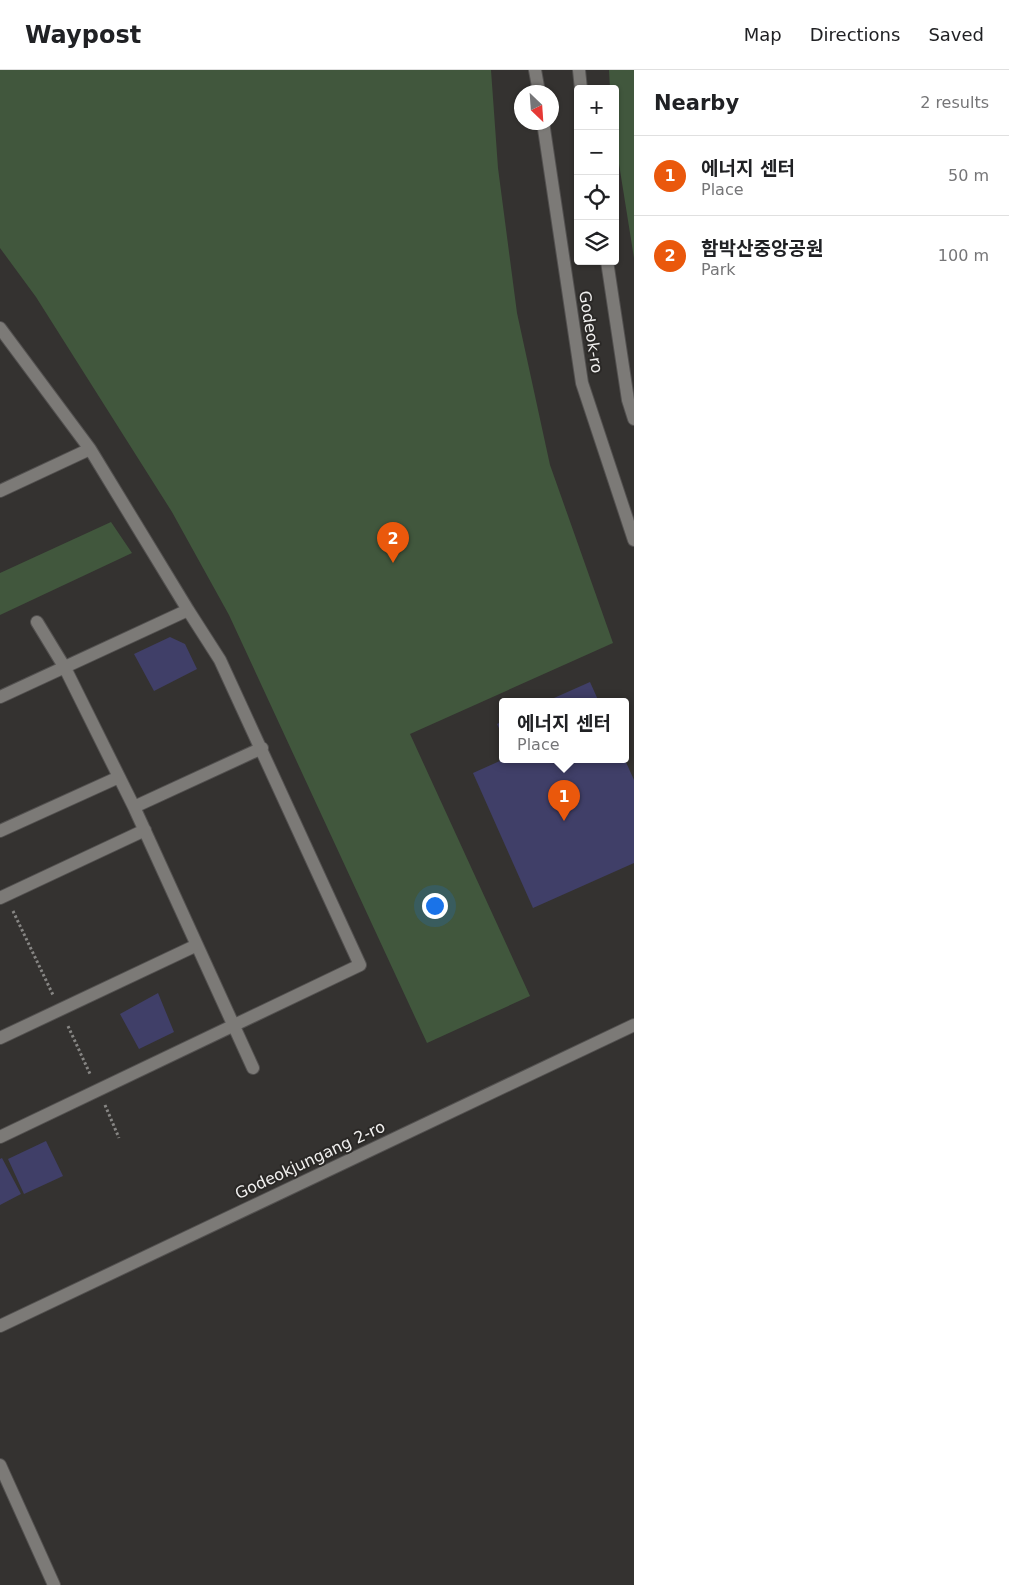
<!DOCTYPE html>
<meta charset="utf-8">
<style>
body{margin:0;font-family:"DejaVu Sans","Noto Sans KR",sans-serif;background:#f2f2f2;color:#202124}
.controls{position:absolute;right:15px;top:15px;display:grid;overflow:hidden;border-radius:5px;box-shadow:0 1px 4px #0004}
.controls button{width:45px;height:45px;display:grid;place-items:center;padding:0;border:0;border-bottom:1px solid #e0e0e0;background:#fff;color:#202124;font:25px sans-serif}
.compass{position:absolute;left:514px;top:15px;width:45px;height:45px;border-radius:50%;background:#fff;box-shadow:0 1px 4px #0004;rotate:155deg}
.you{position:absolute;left:434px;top:835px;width:18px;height:18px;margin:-12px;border:4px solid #fff;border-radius:50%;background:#1a73e8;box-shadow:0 0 0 8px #1a73e833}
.badge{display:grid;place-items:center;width:32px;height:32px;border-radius:50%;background:#ea580c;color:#fff;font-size:16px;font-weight:700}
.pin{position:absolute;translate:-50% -41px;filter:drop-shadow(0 1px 2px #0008)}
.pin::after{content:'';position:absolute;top:26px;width:18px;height:15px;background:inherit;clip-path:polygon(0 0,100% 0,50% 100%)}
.popup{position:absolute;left:499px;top:628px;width:130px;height:65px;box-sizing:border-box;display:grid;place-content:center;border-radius:5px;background:#fff;filter:drop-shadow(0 1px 4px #0005);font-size:16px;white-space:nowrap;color:#757577}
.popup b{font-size:19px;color:#202124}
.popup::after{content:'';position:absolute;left:50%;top:100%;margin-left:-10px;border:10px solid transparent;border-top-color:#fff}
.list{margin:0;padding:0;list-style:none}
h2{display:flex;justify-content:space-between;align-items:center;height:65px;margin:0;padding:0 20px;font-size:21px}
h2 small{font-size:16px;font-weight:400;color:#757577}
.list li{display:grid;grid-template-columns:32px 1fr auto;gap:15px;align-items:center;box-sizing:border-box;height:80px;padding:0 20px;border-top:1px solid #e0e0e0}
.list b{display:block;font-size:19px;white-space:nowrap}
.list p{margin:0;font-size:16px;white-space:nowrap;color:#757577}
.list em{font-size:16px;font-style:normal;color:#757577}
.icon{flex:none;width:28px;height:28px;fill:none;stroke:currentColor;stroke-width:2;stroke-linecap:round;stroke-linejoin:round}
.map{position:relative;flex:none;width:634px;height:1515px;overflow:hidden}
header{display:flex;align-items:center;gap:30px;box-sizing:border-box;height:70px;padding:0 25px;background:#fff;border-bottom:1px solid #e0e0e0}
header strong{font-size:24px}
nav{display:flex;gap:28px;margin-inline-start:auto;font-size:18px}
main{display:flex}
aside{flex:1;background:#fff}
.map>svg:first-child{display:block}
.green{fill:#41573d}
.building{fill:#403f68}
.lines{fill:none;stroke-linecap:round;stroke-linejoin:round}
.minor-casing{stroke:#535150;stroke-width:14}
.tertiary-casing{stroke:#535150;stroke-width:14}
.path{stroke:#878684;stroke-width:3;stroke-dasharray:2.5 2.5;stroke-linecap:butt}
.minor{stroke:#7c7a77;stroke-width:12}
.tertiary{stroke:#7c7a77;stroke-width:12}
.labels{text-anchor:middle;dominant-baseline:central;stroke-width:4;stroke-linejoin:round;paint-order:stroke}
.street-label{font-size:16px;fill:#f0efee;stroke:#2a2826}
</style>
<header>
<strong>Waypost</strong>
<nav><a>Map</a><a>Directions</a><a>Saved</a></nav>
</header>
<main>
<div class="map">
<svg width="634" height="1515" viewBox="0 0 634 1515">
<rect width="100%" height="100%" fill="#343230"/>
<!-- green -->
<path class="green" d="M0,0H491L498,98L517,243L550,395L613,573L410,664L530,926L427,973L229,545L172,442L36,227L0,178Z
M609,0H634V188L615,69V19H610Z
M111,452L132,483L0,545V503Z"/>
<!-- building -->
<path class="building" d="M170,567L185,574L197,599L154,621L134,584Z
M590,612L599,632H545Z
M503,651V667L497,654Z
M502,690H625L634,710V793L533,838L473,703Z
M158,923L174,962L139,979L120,944Z
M46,1071L63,1106L24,1124L8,1089Z
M2,1088L21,1124L0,1135V1089Z"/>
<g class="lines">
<!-- minor casing -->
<g class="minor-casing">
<path id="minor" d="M0,258L90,379L0,421
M90,379L188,540
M37,552L65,598L134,737L253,998
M0,627L188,540L220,590L360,895L0,1067
M134,737L262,678
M0,761L119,707
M0,828L145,760
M0,968L197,875"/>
</g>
<!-- tertiary casing -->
<g class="tertiary-casing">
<path id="tertiary" d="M535,0L539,22
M579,0L581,19
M543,52L582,313L634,470
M607,191L628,330L634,349
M0,1256L634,955
M0,1395L54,1515"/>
</g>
<!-- path -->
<path class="path" d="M13,841L53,925
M68,956L90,1004
M105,1035L119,1068"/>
<!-- minor -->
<use href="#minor" class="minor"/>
<!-- tertiary -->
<use href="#tertiary" class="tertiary"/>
</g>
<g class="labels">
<!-- street labels -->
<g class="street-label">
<text transform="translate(591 262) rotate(81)">Godeok-ro</text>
<text transform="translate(310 1090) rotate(-25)">Godeokjungang 2-ro</text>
</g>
</g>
</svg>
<div class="controls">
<button>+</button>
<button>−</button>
<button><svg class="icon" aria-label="locate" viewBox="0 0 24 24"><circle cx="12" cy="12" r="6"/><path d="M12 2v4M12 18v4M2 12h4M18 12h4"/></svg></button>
<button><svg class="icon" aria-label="layers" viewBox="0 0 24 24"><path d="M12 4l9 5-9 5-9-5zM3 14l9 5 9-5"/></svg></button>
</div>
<svg class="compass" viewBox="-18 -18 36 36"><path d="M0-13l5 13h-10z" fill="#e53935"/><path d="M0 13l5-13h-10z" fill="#757577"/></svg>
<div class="you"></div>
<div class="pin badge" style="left:564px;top:751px">1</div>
<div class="popup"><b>에너지 센터</b>Place</div>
<div class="pin badge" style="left:393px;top:493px">2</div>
</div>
<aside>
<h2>Nearby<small>2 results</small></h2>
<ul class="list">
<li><span class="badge">1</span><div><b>에너지 센터</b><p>Place</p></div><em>50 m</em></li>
<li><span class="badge">2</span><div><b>함박산중앙공원</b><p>Park</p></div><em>100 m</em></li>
</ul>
</aside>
</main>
